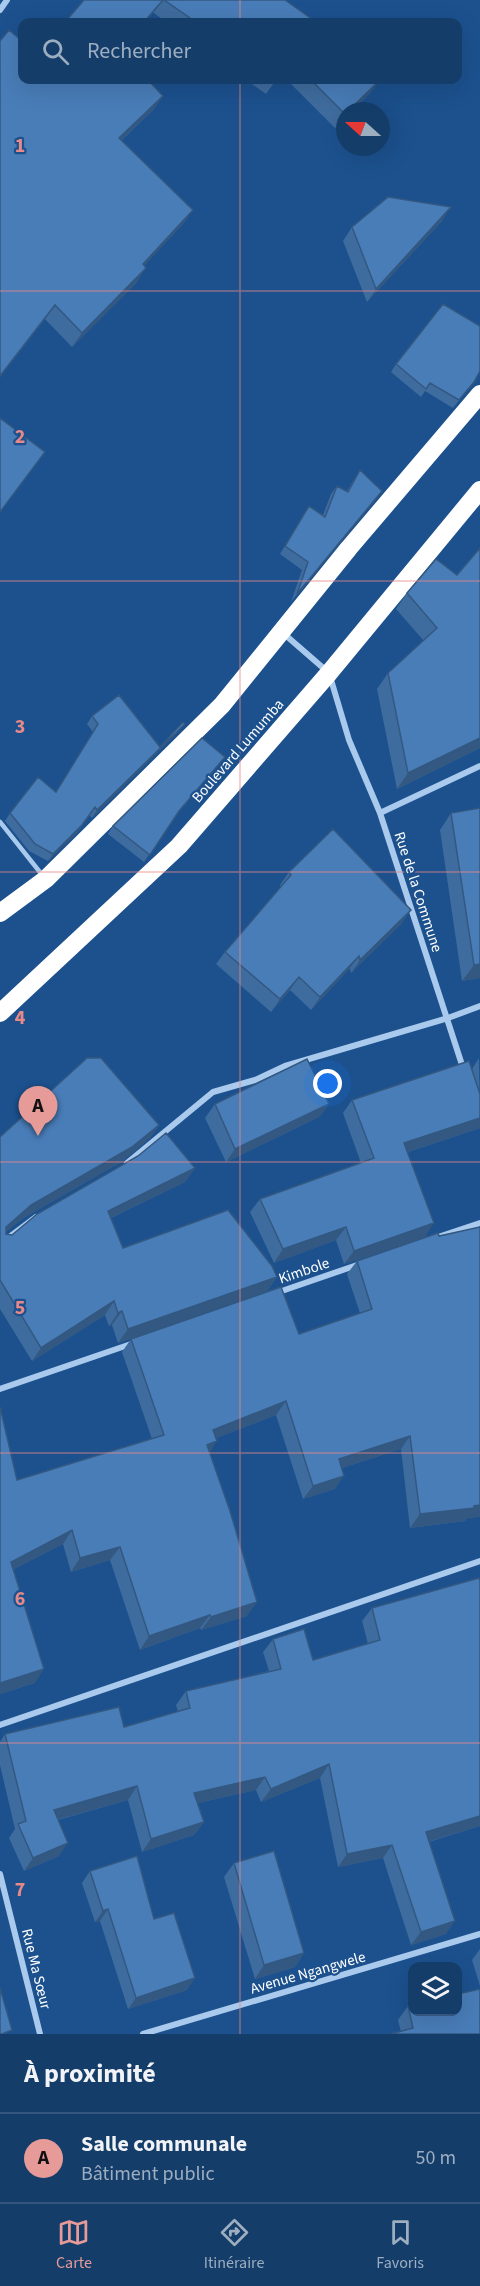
<!DOCTYPE html>
<html lang="fr">
<meta charset="utf-8">
<style>
body{margin:0;font-family:"Source Sans 3",sans-serif;background:#1e4470;color:#f1f3f6}
.controls{position:absolute;right:18px;bottom:18px;display:grid;overflow:hidden;border-radius:12px;box-shadow:0 6px 24px #0002}
.controls button{width:54px;height:54px;display:grid;place-items:center;padding:0;border:0;border-bottom:2px solid #34567e;background:#153d6a;color:#f1f3f6;font:30px sans-serif}
.compass{position:absolute;left:336px;top:102px;width:54px;height:54px;border-radius:50%;background:#153d6a;box-shadow:0 6px 24px #0002;rotate:291deg}
.you{position:absolute;left:328px;top:1084px;width:21px;height:21px;margin:-15px;border:4px solid #fff;border-radius:50%;background:#1a73e8;box-shadow:0 0 0 9px #1a73e833}
.badge{display:grid;place-items:center;width:39px;height:39px;border-radius:50%;background:#e69b98;color:#111;font-size:20px;font-weight:700}
.pin{position:absolute;translate:-50% -50px;filter:drop-shadow(0 2px 3px #0008)}
.pin::after{content:'';position:absolute;top:32px;width:21px;height:18px;background:inherit;clip-path:polygon(0 0,100% 0,50% 100%)}
.list{margin:0;padding:0;list-style:none}
h2{display:flex;justify-content:space-between;align-items:center;height:78px;margin:0;padding:0 24px;font-size:26px}
h2 small{font-size:20px;font-weight:400;color:#9daec1}
.list li{display:grid;grid-template-columns:39px 1fr auto;gap:18px;align-items:center;box-sizing:border-box;height:90px;padding:0 24px;border-top:2px solid #34567e}
.list b{display:block;font-size:22px;white-space:nowrap}
.list p{margin:0;font-size:20px;white-space:nowrap;color:#9daec1}
.list em{font-size:20px;font-style:normal;color:#9daec1}
.icon{flex:none;width:33px;height:33px;fill:none;stroke:currentColor;stroke-width:2;stroke-linecap:round;stroke-linejoin:round}
.map{position:relative;flex:none;width:480px;height:2034px;overflow:hidden}
.search{position:absolute;background:#153d6a;box-shadow:0 6px 24px #0002;left:18px;right:18px;top:18px;height:66px;display:flex;align-items:center;gap:15px;box-sizing:border-box;padding:0 21px;border-radius:12px;color:#9daec1;font-size:22px}
.sheet{height:168px;background:#153d6a}
nav{display:flex;justify-content:space-around;align-items:center;box-sizing:border-box;height:84px;border-top:2px solid #34567e;background:#153d6a;font-size:16px;color:#9daec1}
nav a{display:grid;justify-items:center;gap:3px}
nav .on{color:#e69b98}
.map>svg:first-child{display:block}
.lines{fill:none;stroke-linecap:round;stroke-linejoin:round}
.lane{stroke:#a9caed;stroke-width:4.5}
.street{stroke:#a9caed;stroke-width:6}
.highway{stroke:#fff;stroke-width:18}
.wall{fill:#3f6c9e}
.shaded-wall{fill:#335881}
.building{fill:#497db8;stroke:#335881;stroke-width:1.5}
.grid{fill:none;stroke:#e88989;stroke-width:1.5;stroke-opacity:0.55}
.labels{text-anchor:middle;dominant-baseline:central;stroke-width:4.5;stroke-linejoin:round;paint-order:stroke}
.street-label{font-size:15px;fill:#fff;stroke:#1c518e}
.grid-label{font-size:20px;text-anchor:middle;font-weight:bold;fill:#e88989;stroke:#1c518e;stroke-width:4.5;stroke-linejoin:round;paint-order:stroke}
</style>
<div class="map">
<svg width="480" height="2034" viewBox="0 0 480 2034">
<rect width="100%" height="100%" fill="#1c518e"/>
<g class="lines">
<!-- lane -->
<path class="lane" d="M0,822L43,876"/>
<!-- street -->
<path class="street" d="M0,10L7,0
M283,633L329,673L349,740L380,813L464,1071
M380,813L480,766
M127,1163L213,1092L255,1080L285,1066L448,1018L480,1006
M438,1237L480,1223
M0,1244L36,1217
M276,1293L360,1264
M0,1389L134,1343
M0,1725L480,1561
M0,1874L40,2034
M143,2034L480,1934"/>
<!-- highway -->
<path class="highway" d="M0,913L46,879L222,705L349,548L480,394
M0,1013L179,846L329,673L480,490"/>
</g>
<!-- wall -->
<path class="wall" d="M84,0H285L316,22H166L154,13Z
M0,41L22,80L163,96L153,110L121,141L193,210L183,224L144,265L137,282L72,347L45,319L0,377Z
M246,80H276L266,94Z
M287,80H380L370,93L352,111H345V118L335,128Z
M442,221L367,302L343,241L352,227Z
M396,364L468,390L453,408L425,391L421,397L391,372Z
M360,470L376,499L291,602L302,570L280,554L309,506L323,515L331,494L337,486L347,491Z
M480,548V748L397,789L377,689L388,673L424,641L396,609L407,593L457,575Z
M92,716L160,747L179,731L92,818L89,815L77,833L48,861L29,851L5,821L10,813L56,792L93,732L87,724Z
M219,764L174,818L144,862L108,834L113,826Z
M451,813L480,978L462,981L440,830Z
M289,872L402,923L351,973L350,968L311,1010L290,990L271,1012L216,964L225,952L281,887L280,885Z
M479,1058L480,1128L408,1152L425,1237L344,1264L336,1240L274,1263L250,1212L260,1199L361,1163L343,1113L352,1100L472,1069Z
M215,1104H329L319,1117L226,1162L205,1118Z
M159,1125L150,1138L123,1161L22,1219L6,1232V1234L12,1235L195,1168L185,1182L111,1218L123,1248L277,1277L267,1291L118,1343L112,1325L109,1326L105,1315L32,1361L0,1309V1137Z
M357,1261L466,1519L465,1521L410,1528L401,1449L342,1468L335,1489L303,1499L276,1415L216,1438L210,1452L247,1616L201,1630L200,1628L140,1650L110,1560L71,1572L63,1544L14,1569L35,1683L0,1694V1407L17,1480L152,1439L122,1352L131,1339L299,1334L360,1313L347,1274Z
M372,1608L480,1826L429,1842L446,1934L411,1945L383,1858L338,1867L320,1778L261,1802L256,1790L198,1803L204,1822L194,1835L142,1852L128,1800L58,1820L59,1856L24,1871L9,1838L15,1829L0,1765V1742L5,1734L124,1727L178,1712L176,1705L186,1691L269,1671L263,1652L273,1639L313,1660L368,1644L362,1621Z
M234,1863L304,1953L295,1967L255,1979L224,1877Z
M90,1871L154,1919L187,1990L128,2009L100,1921L95,1922L82,1883Z
M480,1949V1986L472,1960Z
M408,2006L480,2034L401,2032L398,2020Z"/>
<!-- shaded-wall -->
<path class="shaded-wall" d="M163,0L146,22H144Z
M380,80L370,93L352,111H348Z
M163,96L153,110L109,152L119,138Z
M345,114V118L335,128Z
M451,207L442,221L367,302L376,289Z
M193,210L183,224L133,278L143,264Z
M146,268L137,282L72,347L82,333Z
M55,305L45,319L0,377V376Z
M474,382L468,390L453,408L459,400Z
M382,491L376,499L291,602L297,594Z
M185,724L179,731L92,818L97,810Z
M480,738V748L397,789L408,773Z
M82,825L77,833L48,861L53,854Z
M411,910L402,923L351,973L360,960Z
M359,956L350,968L311,1010L320,997Z
M480,964V978L462,981L474,965Z
M299,977L290,990L271,1012L280,999Z
M329,1104L319,1117L226,1162L235,1149Z
M480,1118V1128L395,1156L404,1143Z
M159,1125L150,1138L123,1161L22,1219L0,1237L6,1227L31,1205Z
M195,1168L185,1182L98,1224L108,1211Z
M434,1223L425,1237L344,1264L354,1251Z
M346,1227L336,1240L274,1263L283,1249Z
M277,1277L267,1291L118,1343L128,1329Z
M114,1301L105,1315L32,1361L41,1348Z
M122,1311L112,1325L109,1326L118,1313Z
M286,1401L276,1415L204,1443L213,1430Z
M410,1436L401,1449L329,1472L339,1459Z
M217,1441L208,1455L207,1445Z
M344,1476L335,1489L303,1499L313,1486Z
M480,1505V1517L466,1519L465,1521L410,1528L420,1514Z
M72,1530L63,1544L2,1575L11,1562Z
M120,1547L110,1560L71,1572L80,1558Z
M257,1602L247,1616L201,1630L211,1617Z
M210,1615L200,1628L140,1650L149,1636Z
M44,1669L35,1683L0,1694V1683Z
M329,1764L320,1778L261,1802L271,1789Z
M265,1777L256,1790L185,1806L194,1793Z
M137,1786L128,1800L45,1823L54,1810Z
M480,1816V1826L417,1845L426,1832Z
M204,1822L194,1835L142,1852L151,1839Z
M68,1843L59,1856L24,1871L33,1858Z
M392,1845L383,1858L338,1867L347,1854Z
M108,1909L100,1921L95,1922L103,1911Z
M455,1921L446,1934L411,1945L421,1932Z
M304,1953L295,1967L255,1979L264,1965Z
M195,1978L187,1990L128,2009L136,1998Z"/>
<!-- building -->
<path class="building" d="M84,0H163L144,22H65Z
M164,0H285L316,22H196Z
M9,30L22,41V80H148L163,96L119,138L193,210L143,264L146,268L82,333L55,305L0,376V41Z
M311,80H380L348,111H345V114Z
M388,197L451,207L376,289L352,227Z
M443,304L480,326V371L474,382L459,400L430,383L426,389L396,364Z
M0,418L45,452L0,512Z
M360,470L382,491L297,594L308,562L285,546L309,506L325,517L337,486L348,492Z
M480,548V738L408,773L388,673L437,628L407,593L436,559L457,575Z
M119,695L160,747L183,722L185,724L97,810L95,807L82,825L53,854L35,844L10,813L38,777L56,792L98,724L92,716Z
M202,738L225,757L179,811L150,855L113,826Z
M480,808V964L474,965L451,813Z
M333,829L411,910L360,960L359,956L320,997L299,977L280,999L225,952L291,875L289,872Z
M87,1058H101L159,1125L132,1147L31,1205L6,1227V1234L12,1235L37,1214L138,1156L166,1133L195,1168L108,1211L123,1248L228,1210L272,1266L277,1277L128,1329L122,1311L118,1313L114,1301L41,1348L0,1280V1137Z
M307,1059L329,1104L235,1149L215,1104Z
M469,1061L480,1094V1118L404,1143L434,1223L354,1251L346,1227L283,1249L260,1199L374,1158L352,1100Z
M480,1227V1505L474,1506V1508L420,1514L410,1436L339,1459L344,1476L313,1486L286,1401L213,1430L217,1441L207,1445L230,1511L257,1602L211,1617L210,1615L149,1636L120,1547L80,1558L72,1530L11,1562L44,1669L0,1683V1407L17,1480L164,1435L131,1339L281,1287L299,1334L372,1309L357,1261L438,1233L439,1236Z
M479,1578L480,1581V1816L426,1832L455,1921L421,1932L392,1845L347,1854L329,1764L271,1789L265,1777L194,1793L204,1822L151,1839L137,1786L54,1810L68,1843L33,1858L18,1824L26,1821L5,1734L119,1707L124,1727L190,1708L186,1691L281,1669L273,1639L304,1629L313,1660L380,1640L372,1608Z
M274,1851L304,1953L264,1965L234,1863Z
M137,1856L154,1919L174,1913L195,1978L136,1998L108,1909L103,1911L90,1871Z
M0,1988L12,2030L2,2034H0Z
M480,1989V2034H391L413,2028L408,2006L412,2005V2012H458V1994Z"/>
<!-- grid -->
<path class="grid" d="M240,0V22M240,80V2034M0,291H480M0,581H480M0,872H480M0,1162H480M0,1453H480M0,1743H480"/>
<g class="labels">
<!-- street labels -->
<g class="street-label">
<text transform="translate(238 751) rotate(-49)">Boulevard Lumumba</text>
<text transform="translate(418 892) rotate(72)">Rue de la Commune</text>
<text transform="translate(304 1271) rotate(-19)">Kimbole</text>
<text transform="translate(36 1969) rotate(76)">Rue Ma Sœur</text>
<text transform="translate(308 1973) rotate(-16)">Avenue Ngangwele</text>
</g>
</g>
<g class="grid-label">
<text x="20" y="152">1</text>
<text x="20" y="443">2</text>
<text x="20" y="733">3</text>
<text x="20" y="1024">4</text>
<text x="20" y="1314">5</text>
<text x="20" y="1605">6</text>
<text x="20" y="1896">7</text>
</g>
</svg>
<div class="controls">
<button><svg class="icon" aria-label="layers" viewBox="0 0 24 24"><path d="M12 4l9 5-9 5-9-5zM3 14l9 5 9-5"/></svg></button>
</div>
<svg class="compass" viewBox="-18 -18 36 36"><path d="M0-13l5 13h-10z" fill="#e53935"/><path d="M0 13l5-13h-10z" fill="#9daec1"/></svg>
<div class="you"></div>
<div class="pin badge" style="left:38px;top:1136px">A</div>
<div class="search"><svg class="icon" aria-label="search" viewBox="0 0 24 24"><circle cx="10" cy="10" r="6"/><path d="M15 15l6 6"/></svg>Rechercher</div>
</div>
<section class="sheet">
<h2>À proximité<small></small></h2>
<ul class="list">
<li><span class="badge">A</span><div><b>Salle communale</b><p>Bâtiment public</p></div><em>50 m</em></li>
</ul>
</section>
<nav>
<a class="on"><svg class="icon" aria-label="map" viewBox="0 0 24 24"><path d="M3 6l6-2 6 2 6-2v14l-6 2-6-2-6 2zM9 4v14M15 6v14"/></svg>Carte</a>
<a><svg class="icon" aria-label="directions" viewBox="0 0 24 24"><path d="M12 3l9 9-9 9-9-9zM9 14v-3h6M13 9l2 2-2 2"/></svg>Itinéraire</a>
<a><svg class="icon" aria-label="saved" viewBox="0 0 24 24"><path d="M7 4h10v16l-5-4-5 4z"/></svg>Favoris</a>
</nav>
